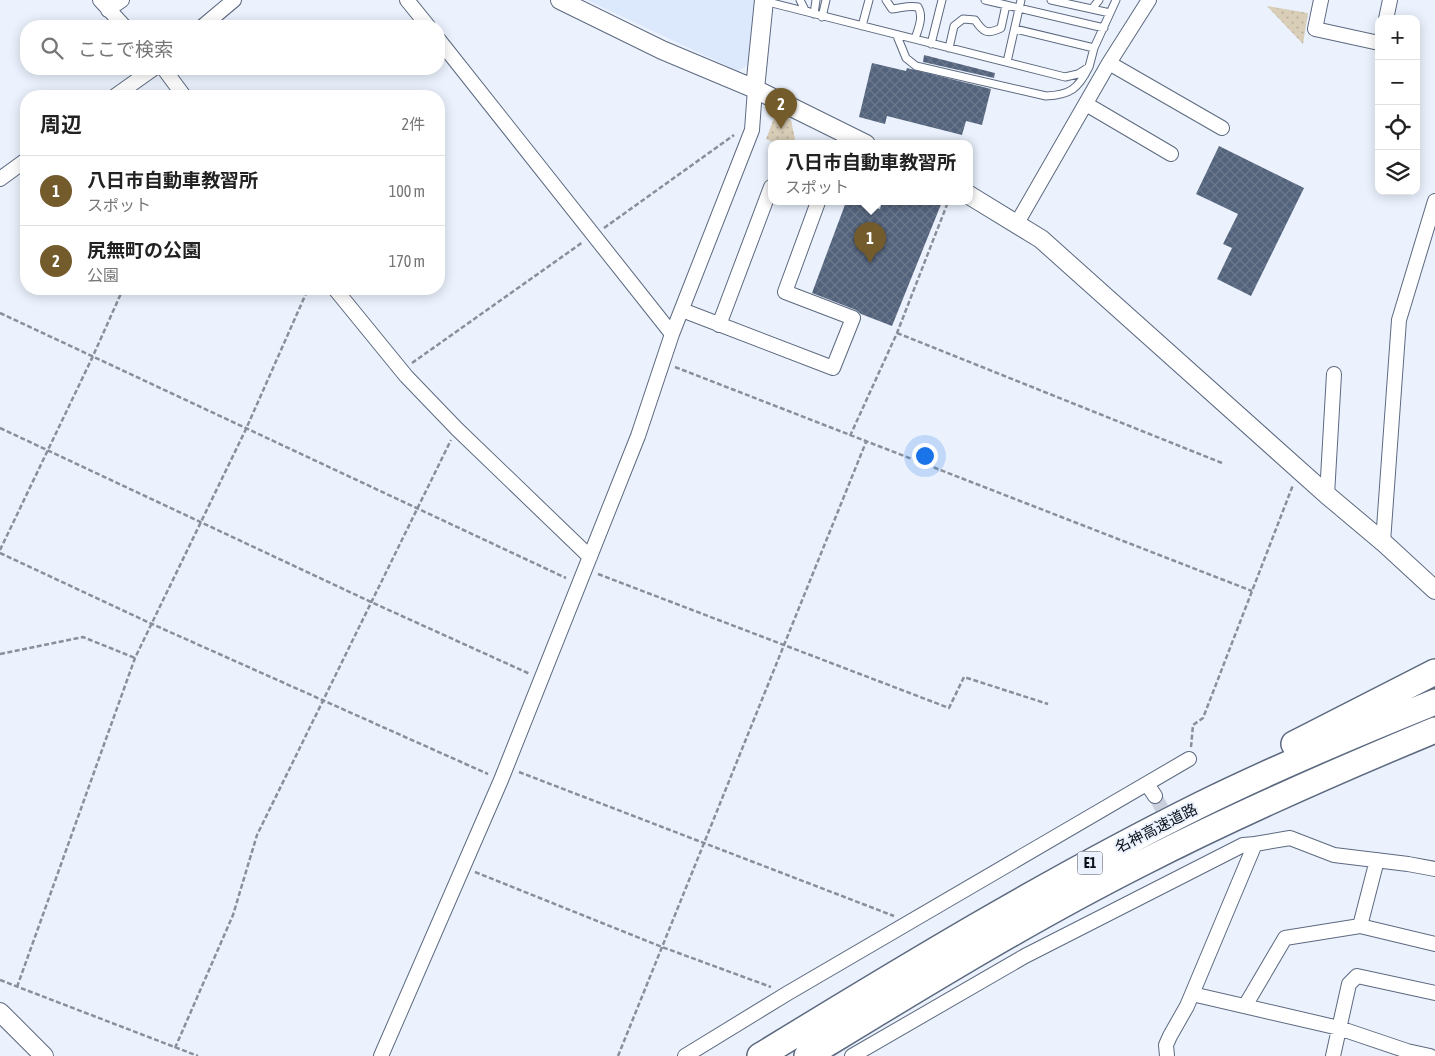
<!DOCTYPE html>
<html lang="ja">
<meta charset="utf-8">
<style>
body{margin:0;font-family:"Asap Condensed","Noto Sans JP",sans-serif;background:#f6f6f6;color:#222}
.controls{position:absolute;right:15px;top:15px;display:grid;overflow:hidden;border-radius:10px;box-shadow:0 2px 12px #0003}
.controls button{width:45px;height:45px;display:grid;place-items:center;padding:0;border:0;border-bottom:1px solid #e0e0e0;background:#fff;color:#222;font:25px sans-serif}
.you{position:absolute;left:924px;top:455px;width:18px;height:18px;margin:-12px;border:4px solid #fff;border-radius:50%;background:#1a73e8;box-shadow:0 0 0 8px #1a73e833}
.badge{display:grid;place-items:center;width:32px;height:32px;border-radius:50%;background:#735b2c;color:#fff;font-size:16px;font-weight:700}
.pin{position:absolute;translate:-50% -41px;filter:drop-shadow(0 1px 2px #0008)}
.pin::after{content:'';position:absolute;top:26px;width:18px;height:15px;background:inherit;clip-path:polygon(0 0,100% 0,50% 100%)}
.popup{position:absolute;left:768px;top:140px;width:205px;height:65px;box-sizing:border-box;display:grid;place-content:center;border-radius:10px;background:#fff;filter:drop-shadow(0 1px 4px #0005);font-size:16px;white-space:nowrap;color:#767676}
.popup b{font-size:19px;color:#222}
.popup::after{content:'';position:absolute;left:50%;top:100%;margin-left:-10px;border:10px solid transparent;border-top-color:#fff}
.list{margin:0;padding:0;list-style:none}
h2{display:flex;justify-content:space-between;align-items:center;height:65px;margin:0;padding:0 20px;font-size:21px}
h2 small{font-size:16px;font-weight:400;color:#767676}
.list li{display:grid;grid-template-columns:32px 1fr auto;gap:15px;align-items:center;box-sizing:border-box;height:70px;padding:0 20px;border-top:1px solid #e0e0e0}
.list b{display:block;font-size:19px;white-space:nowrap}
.list p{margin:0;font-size:16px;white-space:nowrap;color:#767676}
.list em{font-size:16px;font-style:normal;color:#767676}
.icon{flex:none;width:28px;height:28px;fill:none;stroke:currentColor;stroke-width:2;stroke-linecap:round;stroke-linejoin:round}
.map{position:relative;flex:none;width:1435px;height:1056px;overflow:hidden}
.search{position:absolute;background:#fff;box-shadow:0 2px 12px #0003;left:20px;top:20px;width:425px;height:55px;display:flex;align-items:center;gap:12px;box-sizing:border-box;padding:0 18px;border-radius:20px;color:#767676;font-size:19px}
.panel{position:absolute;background:#fff;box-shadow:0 2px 12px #0003;left:20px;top:90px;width:425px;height:205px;border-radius:20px}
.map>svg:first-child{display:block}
.built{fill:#dce8fc}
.park{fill:url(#park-dots)}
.building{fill:url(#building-cross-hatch)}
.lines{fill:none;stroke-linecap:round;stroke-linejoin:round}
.minor-tunnel{stroke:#c9d0db;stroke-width:14;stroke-dasharray:14 7;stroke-linecap:butt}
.service-casing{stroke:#5c6980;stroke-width:9}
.minor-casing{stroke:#5c6980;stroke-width:16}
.tertiary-casing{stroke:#5c6980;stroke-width:20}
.motorway-casing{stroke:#5c6980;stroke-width:28}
.path{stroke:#8a909a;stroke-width:2.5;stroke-dasharray:5 2.5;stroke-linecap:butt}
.service{stroke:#fff;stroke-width:7}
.minor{stroke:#fff;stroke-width:14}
.tertiary{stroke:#fff;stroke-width:18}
.motorway{stroke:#fff;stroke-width:25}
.labels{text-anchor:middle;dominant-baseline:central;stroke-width:4;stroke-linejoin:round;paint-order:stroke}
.shield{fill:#ebf2fd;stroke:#4e535d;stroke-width:1}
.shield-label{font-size:14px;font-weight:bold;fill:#0a0f18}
.street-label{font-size:15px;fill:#0a0f18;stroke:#ebf2fd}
</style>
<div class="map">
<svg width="1435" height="1056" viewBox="0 0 1435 1056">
<defs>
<pattern id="park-dots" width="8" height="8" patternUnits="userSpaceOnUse" patternTransform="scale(1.25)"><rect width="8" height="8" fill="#d9ceb8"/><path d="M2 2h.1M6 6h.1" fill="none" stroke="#b9b09d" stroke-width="1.8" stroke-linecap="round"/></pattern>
<pattern id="building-cross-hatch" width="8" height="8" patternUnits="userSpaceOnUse" patternTransform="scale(1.25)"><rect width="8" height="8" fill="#53637c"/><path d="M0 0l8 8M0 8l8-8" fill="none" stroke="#6c788c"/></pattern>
</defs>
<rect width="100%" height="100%" fill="#ebf2fd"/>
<!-- built -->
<path class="built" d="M587,0H754L748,65L738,71Z"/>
<!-- park -->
<path class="park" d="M1267,6L1308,13L1303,44Z
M776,113L791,120L796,144H778L766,139Z"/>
<!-- building -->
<path class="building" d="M924,55L995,73L994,78L923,62Z
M872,63L906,71L907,68L991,89L982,125L966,121L962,135L887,116L885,124L859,117Z
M1219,146L1304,188L1251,296L1217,279L1232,248L1223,244L1238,214L1196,194Z
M846,202H857L880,209L882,202H942L892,326L861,314L856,310L812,293Z"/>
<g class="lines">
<!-- minor-tunnel -->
<path class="minor-tunnel" d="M1155,796L1188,856"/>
<!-- service casing -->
<g class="service-casing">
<path id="service" d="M800,0L805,10L809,12
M886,0L892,9C902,8 909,5 918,7C924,17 918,29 915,39
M985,0L1104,28
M1051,0L1110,13
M764,1L1065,77L1078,74L1089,67L1094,48L1116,0
M1092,9L1099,0
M814,14L816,0
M822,17L826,0
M862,26L869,0
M1015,29L1094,48
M897,36L906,58L916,66L1046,96C1070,95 1078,89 1089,67
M931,44L942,0
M949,48L954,26L963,19L975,20C983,32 987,35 1001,28L1006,5
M1007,62L1021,0"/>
</g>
<!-- minor casing -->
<g class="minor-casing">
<path id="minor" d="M100,0L124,26
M407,0L428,26
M1321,0L1315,29L1379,43
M108,10L122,0
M1386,19L1390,0
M203,26L234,0
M439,40L672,334
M1109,63L1222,128
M164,69L184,96
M115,96L153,69
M1086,104L1171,154
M0,179L26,160
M1017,223L1109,63L1149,0
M335,289L406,376L457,429L590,557
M682,310L833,368L853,318L785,292L818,202
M719,325L771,187
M1327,495L1334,374
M1383,542L1399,320L1435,201
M1147,784L1155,796
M1360,926L1377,860
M1192,994L1339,1028L1407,1051L1430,1056
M1245,1006L1285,938L1360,926L1435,944
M381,1056L501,780L638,436L672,334L752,130L755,89
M685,1056L788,993L1189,759
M852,1056L1025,956L1243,845L1255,844
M1167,1056L1166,1045L1170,1036L1187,1006L1255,844L1290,838L1334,855L1408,864L1435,869
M1333,1056L1349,984L1357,976L1435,993"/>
</g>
<!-- tertiary casing -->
<g class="tertiary-casing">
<path id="tertiary" d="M560,0L662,50L755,89L866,144
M755,89L764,0
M969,195L1041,239L1327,495L1383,542L1435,590
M0,1012L44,1056"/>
</g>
<!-- motorway casing -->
<g class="motorway-casing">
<path id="motorway" d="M1294,744L1435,672
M760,1056C904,968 1049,880 1200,805C1277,767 1356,734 1435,702
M807,1056C917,989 1027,921 1142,863C1238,814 1336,771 1435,730"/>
</g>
<!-- path -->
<path class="path" d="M604,228L734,135
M0,313L566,578
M897,333L1222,463
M412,363L583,242
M675,367L1252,591
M0,428L371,602L530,674
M850,436L897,333L948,202
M0,550L93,356L123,289
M0,553L152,624L488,774
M598,574L949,708L964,677L1048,704
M0,654L83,637L135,658
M1191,747L1193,725L1203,718L1293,485
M519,772L894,916
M475,872L662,947L771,987
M0,980L198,1056
M17,987L135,658L246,429L308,289
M175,1048L233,915L257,835L451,440
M618,1056L866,442"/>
<!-- service -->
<use href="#service" class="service"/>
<!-- minor -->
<use href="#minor" class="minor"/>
<!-- tertiary -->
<use href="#tertiary" class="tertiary"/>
<!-- motorway -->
<use href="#motorway" class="motorway"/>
</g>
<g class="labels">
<!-- shield labels -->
<rect class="shield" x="1077.5" y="851.5" width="25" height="23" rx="4"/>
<g class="shield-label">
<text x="1090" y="863">E1</text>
</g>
<!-- street labels -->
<g class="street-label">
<text transform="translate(1156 828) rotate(-27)">名神高速道路</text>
</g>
</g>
</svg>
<div class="controls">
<button>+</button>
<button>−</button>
<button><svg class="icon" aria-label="locate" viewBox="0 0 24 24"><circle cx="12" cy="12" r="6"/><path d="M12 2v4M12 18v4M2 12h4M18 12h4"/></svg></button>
<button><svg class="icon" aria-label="layers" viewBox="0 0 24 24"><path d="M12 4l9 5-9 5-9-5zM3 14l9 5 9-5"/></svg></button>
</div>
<div class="you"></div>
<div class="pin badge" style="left:870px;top:263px">1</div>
<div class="popup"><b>八日市自動車教習所</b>スポット</div>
<div class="pin badge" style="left:781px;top:129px">2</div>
<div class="search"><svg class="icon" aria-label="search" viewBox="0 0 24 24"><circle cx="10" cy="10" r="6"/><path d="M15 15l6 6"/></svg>ここで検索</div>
<section class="panel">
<h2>周辺<small>2件</small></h2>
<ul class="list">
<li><span class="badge">1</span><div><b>八日市自動車教習所</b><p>スポット</p></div><em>100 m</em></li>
<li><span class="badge">2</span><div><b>尻無町の公園</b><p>公園</p></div><em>170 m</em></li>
</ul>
</section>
</div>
